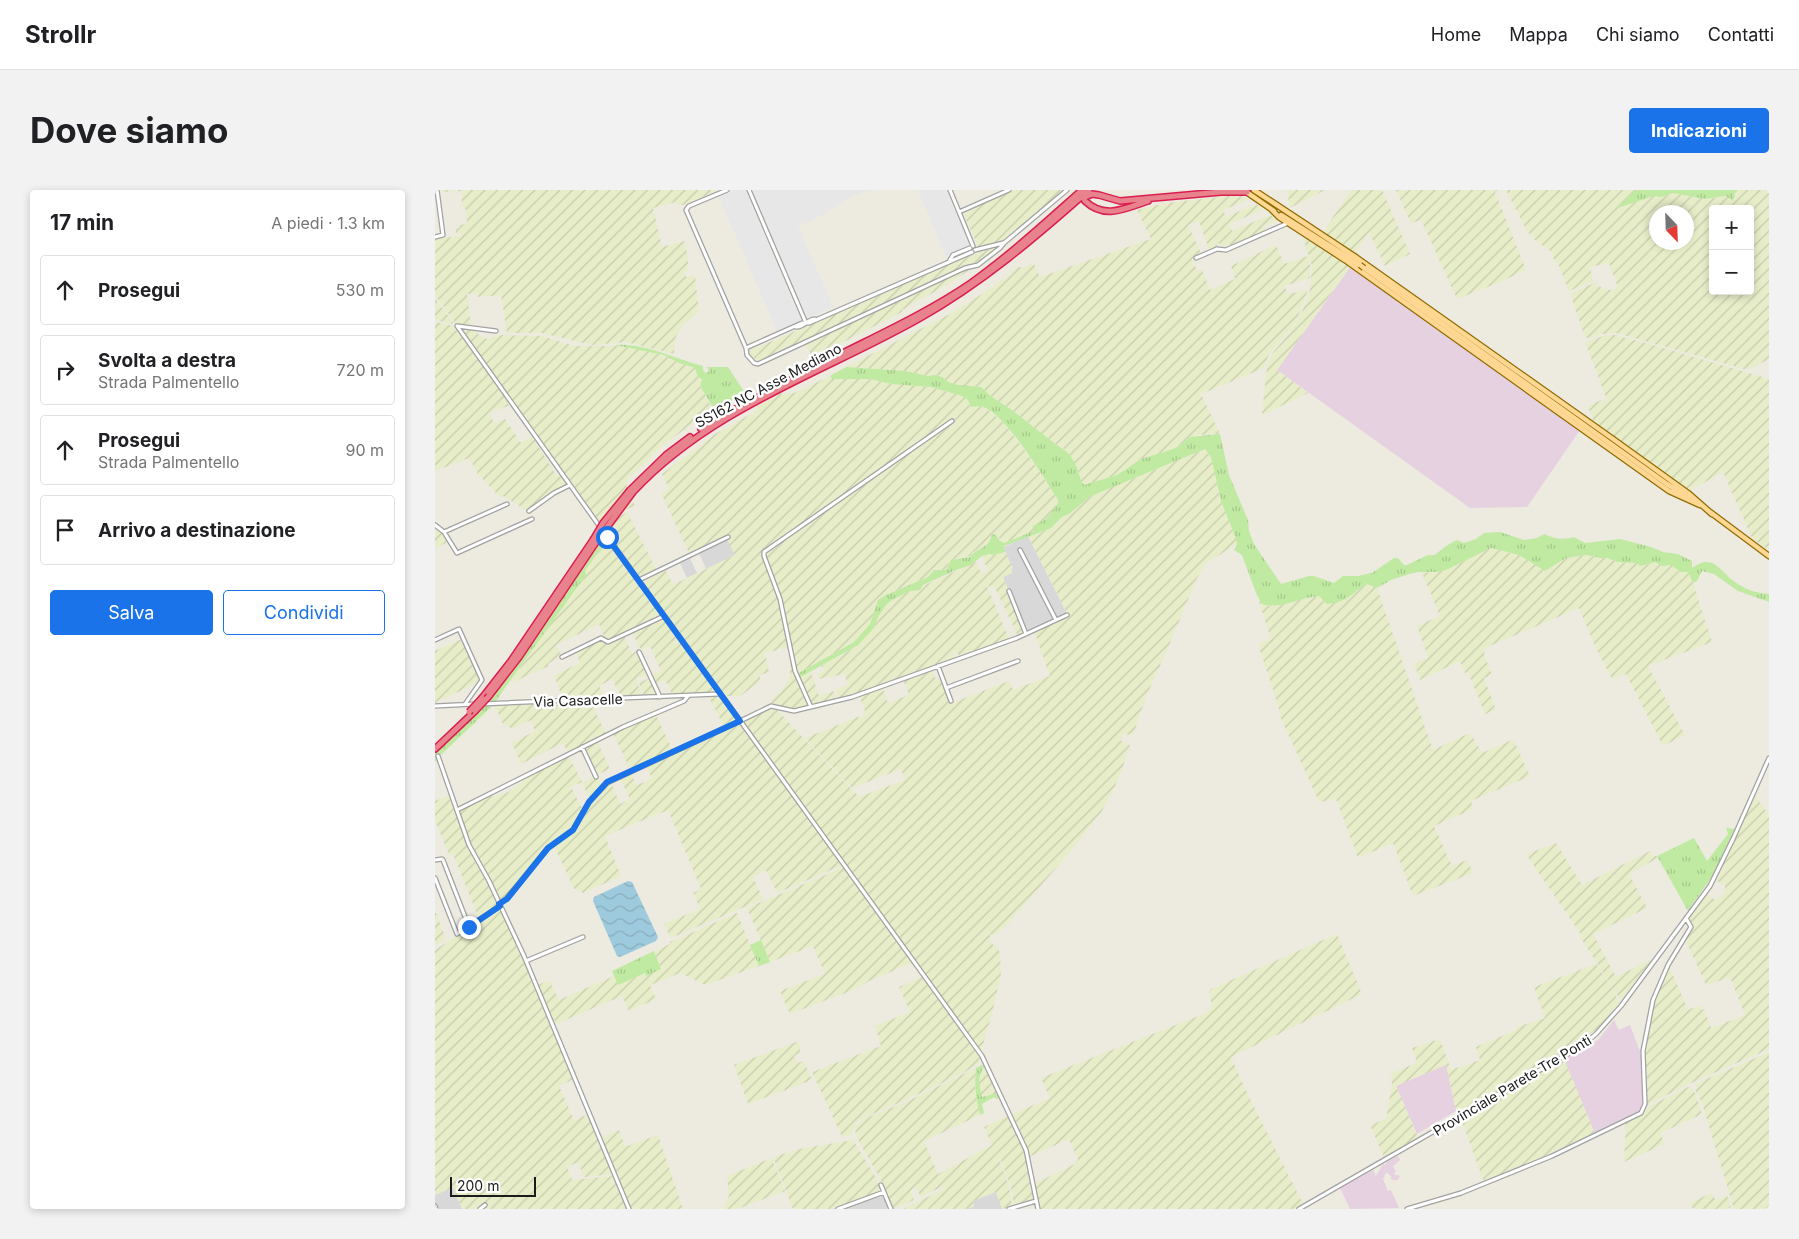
<!DOCTYPE html>
<html lang="it">
<meta charset="utf-8">
<style>
body{margin:0;font-family:Inter,sans-serif;background:#f2f2f2;color:#202124}
.controls{position:absolute;right:15px;top:15px;display:grid;overflow:hidden;border-radius:5px;box-shadow:0 2px 8px #0003}
.controls button{width:45px;height:45px;display:grid;place-items:center;padding:0;border:0;border-bottom:1px solid #e0e0e0;background:#fff;color:#202124;font:25px sans-serif}
.compass{position:absolute;left:1214px;top:15px;width:45px;height:45px;border-radius:50%;background:#fff;box-shadow:0 2px 8px #0003;rotate:157deg}
.scale{position:absolute;left:15px;bottom:12px;width:86px;box-sizing:border-box;padding-left:5px;border:2px solid #1b1b1b;border-top:0;font-size:14px;line-height:18px;white-space:nowrap;color:#1b1b1b;-webkit-text-stroke:4px #fff;paint-order:stroke}
.stop{position:absolute;width:15px;height:15px;margin:-11px;border:4px solid #1a73e8;border-radius:50%;background:#fff}
.stop.end{background:#1a73e8;border-color:#fff;box-shadow:0 1px 5px #0008}
.list{margin:0;padding:0;list-style:none}
h2{display:flex;justify-content:space-between;align-items:center;height:65px;margin:0;padding:0 20px;font-size:21px}
h2 small{font-size:16px;font-weight:400;color:#757577}
.list li{display:grid;grid-template-columns:32px 1fr auto;gap:15px;align-items:center;box-sizing:border-box;height:70px;margin:0 10px 10px;padding:0 10px;border:1px solid #e0e0e0;border-radius:5px}
.list b{display:block;font-size:19px;white-space:nowrap}
.list p{margin:0;font-size:16px;white-space:nowrap;color:#757577}
.list em{font-size:16px;font-style:normal;color:#757577}
.actions{display:flex;gap:10px;padding:15px 20px}
.actions a{flex:1;padding:11px 0;border:1px solid #1a73e8;border-radius:5px;text-align:center;font-size:18px;color:#1a73e8}
.actions .main{background:#1a73e8;color:#fff}
.icon{flex:none;width:28px;height:28px;fill:none;stroke:currentColor;stroke-width:2;stroke-linecap:round;stroke-linejoin:round}
.map{position:relative;flex:none;width:1334px;height:1019px;overflow:hidden;border-radius:5px}
header{display:flex;align-items:center;gap:30px;box-sizing:border-box;height:70px;padding:0 25px;background:#fff;border-bottom:1px solid #e0e0e0}
header strong{font-size:24px}
nav{display:flex;gap:28px;margin-inline-start:auto;font-size:18px}
.intro{display:flex;align-items:center;justify-content:space-between;box-sizing:border-box;height:120px;padding:0 30px}
h1{margin:0;font-size:35px}
.button{padding:12px 22px;border-radius:5px;background:#1a73e8;color:#fff;font-size:18px;font-weight:700}
main{display:flex;gap:30px;padding:0 30px}
aside{flex:1;background:#fff;border-radius:5px;box-shadow:0 2px 8px #0003}
.map>svg:first-child{display:block}
.residential{fill:#d9d8d8}
.industrial{fill:#e6d1e1}
.farmland{fill:url(#farmland-furrows);fill-rule:evenodd}
.grass{fill:url(#grass-tufts)}
.parking{fill:#e7e7e7}
.water{fill:url(#water-waves)}
.lines{fill:none;stroke-linecap:round;stroke-linejoin:round}
.minor-casing{stroke:#a2a2a2;stroke-width:5.5}
.major-casing{stroke:#916c00;stroke-width:7}
.highway-casing{stroke:#da1e50;stroke-width:8}
.minor{stroke:#fff;stroke-width:3}
.major{stroke:#fed893;stroke-width:4.5}
.highway{stroke:#e8838e;stroke-width:5}
.major-bridge-casing{stroke:#916c00;stroke-width:7;stroke-linecap:butt}
.highway-bridge-casing{stroke:#da1e50;stroke-width:8;stroke-linecap:butt}
.major-bridge{stroke:#fed893;stroke-width:4.5}
.highway-bridge{stroke:#e8838e;stroke-width:5}
.route{stroke:#1a73e8;stroke-width:6}
.labels{text-anchor:middle;dominant-baseline:central;stroke-width:5;stroke-linejoin:round;paint-order:stroke}
.street-label{font-size:14px;fill:#1b1b1b;stroke:#fff}
</style>
<header>
<strong>Strollr</strong>
<nav><a>Home</a><a>Mappa</a><a>Chi siamo</a><a>Contatti</a></nav>
</header>
<div class="intro"><h1>Dove siamo</h1><a class="button">Indicazioni</a></div>
<main>
<aside>
<h2>17 min<small>A piedi · 1.3 km</small></h2>
<ul class="list">
<li><svg class="icon" aria-label="ahead" viewBox="0 0 24 24"><path d="M12 20V5M6 11l6-6 6 6"/></svg><div><b>Prosegui</b></div><em>530 m</em></li>
<li><svg class="icon" aria-label="right" viewBox="0 0 24 24"><path d="M7 20v-9h11M14 6l5 5-5 5"/></svg><div><b>Svolta a destra</b><p>Strada Palmentello</p></div><em>720 m</em></li>
<li><svg class="icon" aria-label="ahead" viewBox="0 0 24 24"><path d="M12 20V5M6 11l6-6 6 6"/></svg><div><b>Prosegui</b><p>Strada Palmentello</p></div><em>90 m</em></li>
<li><svg class="icon" aria-label="arrive" viewBox="0 0 24 24"><path d="M6 21V4h12l-3 4 3 4H6"/></svg><div><b>Arrivo a destinazione</b></div></li>
</ul>
<div class="actions"><a class="main">Salva</a><a>Condividi</a></div>
</aside>
<div class="map">
<svg width="1334" height="1019" viewBox="0 0 1334 1019">
<defs>
<pattern id="farmland-furrows" width="10" height="10" patternUnits="userSpaceOnUse" patternTransform="scale(1.25)"><rect width="10" height="10" fill="#e8edc9"/><path d="M-1 1l2-2M0 10L10 0M9 11l2-2" fill="none" stroke="#c6cbac"/></pattern>
<pattern id="grass-tufts" width="24" height="20" patternUnits="userSpaceOnUse" patternTransform="scale(1.25)"><rect width="24" height="20" fill="#c0eaa2"/><path d="M3 7l-1-3M5 7V3M7 7l1-3M15 17l-1-3M17 17v-4M19 17l1-3" fill="none" stroke="#a4c88b"/></pattern>
<pattern id="water-waves" width="16" height="10" patternUnits="userSpaceOnUse" patternTransform="scale(1.25)"><rect width="16" height="10" fill="#9ecadd"/><path d="M0 5q4-4 8 0t8 0" fill="none" stroke="#88adbd"/></pattern>
</defs>
<rect width="100%" height="100%" fill="#edeae0"/>
<!-- residential -->
<path class="residential" d="M593,346L633,426L591,445L568,387L577,383L569,357Z
M293,350L300,365L271,379L264,363Z
M255,368L262,383L252,388L245,373Z
M18,997L27,1019H0V1005Z
M447,1002H451L458,1019H396Z
M561,1002L567,1019H532L539,1016L537,1011Z"/>
<!-- industrial -->
<path class="industrial" d="M916,76L1145,240L1092,317L1035,318L842,180Z
M1179,830L1184,840L1195,835L1207,867L1209,913L1207,919L1198,925L1160,944L1129,869L1163,850Z
M1011,874L1021,921L982,944L961,896Z
M963,966L965,970L958,976L961,982L958,984L965,986L964,988L962,990H957L955,988L957,987L951,982L948,989L953,1001L956,1000L964,1018L915,1019L905,998L938,980L941,986L948,974L950,975L953,971Z"/>
<!-- farmland -->
<path class="farmland" d="M6,0H284L248,15H243L240,12L218,18L227,57L250,51L254,80L249,82L251,87L260,85L264,122L248,135L241,146L239,164L191,152L157,155L107,143H72L66,105L43,107L42,103L32,104L36,136L21,134L0,105V49L26,46V43L21,44V38H25L24,35L32,34L31,20L27,15L26,1L7,2Z
M579,0H629L572,50L544,59L528,22Z
M852,0H890L855,18Z
M915,0H947L975,64L950,76L934,42L920,64L888,42L915,2Z
M961,0H1063L1060,2L1091,80L1065,92L1022,109L986,30L976,33Z
M1071,0H1200L1208,9L1219,6L1226,7L1238,3L1270,9L1291,6L1299,11L1300,3L1303,0H1334V169L1314,179H1309L1181,143L1167,144L1155,148L1150,147L1135,104L1161,92L1162,95L1169,99L1175,100L1181,99L1182,95L1174,73L1155,77L1158,91L1134,101L1124,76L1118,68V63L1100,50L1092,41ZM1278,19H1315V101H1278ZM1222,22H1252V52H1222Z
M802,5L814,9L788,20L791,27L821,14L827,20L794,34L797,41L835,25L843,30L828,36L831,42L796,57L795,54L787,57L785,53L782,54L783,58L777,60V58L774,59L764,31L753,35L767,65L757,69L762,81L767,80L775,100L800,89L796,76L841,55L849,74L873,66L875,76V88L849,96L853,104L873,100L861,131L855,140L834,164L829,178L766,204L785,244L762,245L752,249L743,257L735,260L706,269L682,285L649,296L645,291L644,283L630,259L623,256L577,220L557,207L546,197L523,196L513,192L507,187L500,185L493,186L471,181L411,177L513,125L552,101L575,84L582,76L587,78L599,74L605,87L716,49L702,20L731,13Z
M869,48L915,77L842,180L873,203L827,225L832,175L839,161L854,144L861,133L872,111L875,99L877,76L869,51Z
M561,57H565L544,72L537,73L493,94H491L339,164L323,171L315,165L314,161L539,64Z
M537,76L539,77L515,93L467,120V122L377,168L370,152Z
M0,108L19,134L0,130Z
M0,132L20,136L73,210V216L56,222L55,225L59,233L70,229L86,253L97,246L121,285H125L131,293L92,321L69,306L65,307L43,284L34,268L0,281Z
M32,139L40,141L45,146L51,149L64,145L107,146L139,156H191L229,165L244,173L260,178L263,187L267,189L265,196L277,218L276,222L259,231L258,233L231,253L193,289L191,299L200,315L165,334L29,144V141Z
M1179,145L1215,154L1334,189V360L1317,348L1288,282L1254,301L1159,233L1153,216L1166,210L1167,212L1172,210L1150,152L1169,146Z
M395,186L397,189H435L456,194L496,197L527,206L533,210L536,217L544,216L551,218L570,234L593,265L622,308L624,313L611,329L598,336L600,341L569,353L560,344L556,345L554,353L548,358L538,362L535,366L517,370L514,372L511,380L500,379L493,387L451,405L443,410L435,434L419,452L362,484L346,408L330,363L524,225H522L329,360L328,363L343,404L355,459L351,458L330,463L334,482L325,485V490L323,493L305,506H288L209,396V393L216,386L230,379L238,395L300,365L291,346L254,363L226,303L234,299L227,284L280,244L318,223L322,219V216L345,204L359,203Z
M770,259L776,267L786,311L801,349L802,354L770,374L762,388L738,446L711,507L698,545L688,544L686,551L695,555L686,582L677,603L667,621L635,662L570,737L560,745L554,744L556,747L554,750L559,756L561,755L565,763L566,784L558,820L546,862L307,533V531L335,518L341,519L424,607L470,590L466,579L417,598L370,548L431,524L424,505L447,497L453,513L474,505L468,489L495,479L497,480L501,490L507,488L517,513L574,491L578,500L615,486L599,441L633,425L593,346L609,341L622,333L627,327L634,324L656,306Z
M192,322L221,379L204,388L167,337Z
M0,336L5,339L12,349L11,353L0,358Z
M169,345L227,426L173,451H171L164,434L121,455L125,463L124,467L113,474L114,476L74,494L122,424L135,409L150,386V381L168,355L169,352L167,348Z
M1056,358L1084,365L1110,381L1131,368L1151,365L1165,368L1173,367L1182,372L1201,373L1207,376L1220,372L1227,376L1236,374L1246,382H1253L1256,387L1277,452L1213,476L1250,545L1228,556L1191,484L1177,489L1161,458L1144,418L1050,458L1049,464L1057,485L1049,488L1061,520L1050,524L1033,482L1030,483L1025,471L985,490L979,474L993,467L982,436L1005,426L987,383L1002,382L1011,380Z
M570,362L578,378L576,379L577,383L568,387L590,443L583,446L559,396L554,397L553,395L552,396L574,449L525,467L521,461L518,463L519,469L406,509L404,508L401,500L413,495L409,483L395,488L394,486L385,489L383,487L382,485L389,481L386,476L418,458L439,438L443,427L451,415L457,410L475,401L485,400L488,396L541,372L546,383L553,381L547,366L554,364L560,365Z
M932,394L942,398L998,560L1035,543L1047,563L1077,550L1079,551L1095,586L1036,611L1038,619L999,636L1017,676L1032,670L1038,683L978,706L958,653L923,668L901,609L884,612L845,526V522L823,454L836,449L821,403L827,414L834,416L885,406L892,414H896L911,409Z
M229,428L280,500L281,503L238,505L230,490L221,494L216,485L226,481L215,456L206,460L197,442Z
M189,446L197,463L202,461L213,485L202,488V491L207,506H186L177,489L164,496L170,508L128,509L119,485L145,473L141,462L167,449L172,454Z
M27,449L44,487V492L0,513V461Z
M357,473L374,516L358,520L341,516L336,513L338,508L347,500L355,487V474Z
M376,482L384,506L398,501L401,507L400,510L376,515L364,488Z
M214,488L222,505L209,506L204,493Z
M274,507H282L287,509L302,531L289,537Z
M155,511L171,544L133,563L128,553L86,574L77,553L100,541L96,530L77,539L72,535L69,536L60,516Z
M219,525H221L238,561L196,581L178,543Z
M305,534L408,675L342,703L331,680L318,687L328,709L243,745L235,747L229,734L265,719L258,703L266,699L233,620L170,646L186,686L148,703L145,700L139,699L119,656L139,641L160,607L171,595L176,592L185,614L195,609L185,588L196,583L201,595L210,592L217,588L211,576Z
M162,551L175,579L161,585L149,559L150,557Z
M133,565L147,592L136,597L148,620L137,639L114,656L66,711L35,656L24,621L56,604L58,607L67,603L68,605L70,604L85,594L92,588L91,586Z
M159,587L160,589L163,588L166,595L155,609L147,593Z
M15,605L29,641L64,716L44,729L18,664L14,665L0,630V611Z
M1320,605L1334,626V859L1258,892L1212,915H1210L1209,862L1219,810L1234,776L1253,820L1265,815L1267,820L1269,819L1276,838L1310,825L1295,787L1273,795H1271L1250,749L1257,736L1254,728L1272,704L1280,710L1290,703V695L1280,690Z
M1121,653L1147,695L1215,661L1218,666H1222L1223,668L1194,684L1212,718L1158,744L1181,787L1217,769L1186,811L1147,750L1145,743L1092,666V664Z
M409,677L477,773L434,791L423,798L355,824L345,801L390,784L378,756L335,772L312,718Z
M64,718L80,751L139,889L124,896L139,930L154,924L179,984L149,987L143,972L132,977L137,990L180,986L193,1019H27L18,997L0,1005V760Z
M0,720L11,749L0,756Z
M302,723L324,776L270,795L245,783L215,795L221,809L194,821L187,806L121,834L103,795L114,790L124,810L179,786L183,795L210,783L211,785L226,779L219,761L235,754V752Z
M902,744L927,804L796,867L814,907L868,1014L859,1019H604L599,994L640,974L643,970L634,949L594,967L590,954L576,925L615,908L606,888L771,823L777,816L774,802L776,799Z
M1161,774L1178,799L1184,814L1163,838L1130,863L1025,925L1021,921L1011,875L961,896L983,947L949,967L935,935L951,929L957,894L956,883L982,873L977,858L1005,849L1016,880L1045,870L1041,857L1079,841L1082,837L1110,828L1099,797Z
M487,787L545,867L544,873L530,882L473,909L430,927L422,932L416,945L407,947L377,882L446,856L440,836L475,822L464,797Z
M364,851L365,863L359,866L362,873L369,871L377,890L313,914L299,875Z
M1334,862V1019H1299L1267,913L1260,899L1262,897L1260,894Z
M1129,869L1160,944L1049,992L1026,929Z
M549,874L563,903L547,907L544,900V889Z
M541,878L540,896L545,925L489,951L503,984L557,955L549,937L574,926L590,961L600,1009L579,1016L576,997L565,968L564,969L574,996L577,1016L567,1019L561,1002L538,1011L539,1016L532,1019H468L509,999L508,996L486,1007L481,997L475,1001L479,1010L458,1019L447,992L422,948L420,940L421,936L429,929L473,911Z
M1253,897H1256L1260,903L1267,924L1226,943L1229,954L1189,972L1191,932L1205,925L1215,916Z
M184,940L190,957L223,945L248,1019H196L166,947Z
M418,950L441,988L447,1002L396,1019H358L339,969V967L364,959Z
M334,969H337L350,1001L302,1019H288L294,1006L292,986Z
M1276,1003L1281,1010L1292,1005L1296,1017L1292,1019H1258L1255,1013Z"/>
<!-- grass -->
<path class="grass" d="M1200,0H1303L1300,3L1298,11L1291,6L1270,9L1238,3L1226,7L1219,6L1182,18Z
M180,155C208,152 241,169 268,176V180L271,183L274,181L272,177H293L310,203L276,222L277,216L265,196L267,189L263,187L260,178L244,173L229,165Z
M411,177L471,181L493,186L500,185L507,187L513,192L523,195L546,197L557,207L577,220L623,256C634,260 641,273 644,284C646,289 645,291 649,295L682,285L706,269L735,260L743,257L755,247L785,244L794,285L813,330L814,341L819,354L846,394L874,386H879L899,393L908,386H923L937,383L959,368H963L969,375H972L993,365H1000C1007,359 1013,354 1022,350L1029,353L1041,349L1049,343L1065,342L1089,350L1102,348L1109,344C1119,349 1128,350 1139,347L1150,353L1185,349L1216,357L1228,362L1243,364L1257,371V378C1279,362 1285,382 1300,392C1311,400 1321,403 1334,404V412L1303,401L1279,384L1267,381L1262,391L1258,393L1253,382H1246L1236,375L1227,376L1220,372L1206,376L1201,373L1182,372L1173,368H1166L1151,365L1131,368L1110,381L1084,365L1056,358L1011,380L1002,382H983L974,384L956,390L942,398L932,394C919,402 909,414 892,414L884,406C867,407 844,420 827,414L821,403L807,365L799,360L802,354L801,349L786,311L776,267L770,259L656,306L634,324L627,327L616,338L569,356L570,362L559,365L554,364L547,366L536,375L521,380L488,395L485,400L475,401L457,410L451,415L443,427L439,438L423,455L364,488L362,484L419,452L435,434L443,410L451,405L493,387L499,380H511L516,370L535,367C541,358 556,358 556,345L560,344L565,351L569,353L599,341L598,336L611,329L624,313L622,308C607,285 574,230 551,218C546,216 542,216 536,217L533,210L527,206L496,197L456,194L435,189H397L395,186Z
M167,348L169,352L168,355L150,381L151,385L60,512L53,511L81,475Z
M54,515L56,517L6,565L4,564L1,566L3,570L0,572V562L48,516Z
M1291,638L1300,639L1278,685L1253,721L1222,666L1259,648L1272,671L1293,644Z
M326,750L335,772L324,776L315,755Z
M219,761L226,779L211,786L210,783L183,795L177,781Z
M549,874L544,889L546,905L547,907L563,903L565,907L562,909L559,907L547,914L549,923L545,925C541,910 539,894 541,878Z"/>
<!-- parking -->
<path class="parking" d="M301,0H310L365,129L366,131L342,141L284,7Z
M317,0H439L429,2L413,8L386,26L363,36L398,117L373,128Z
M483,0H511L534,54L529,59L511,66Z"/>
<!-- water -->
<path class="water" d="M193,691L197,692L223,747L221,751L185,767L182,766L158,711L159,707Z"/>
<g class="lines">
<!-- minor casing -->
<g class="minor-casing">
<path id="minor" d="M292,0L254,16L251,20L311,158L367,133H374L537,62
M314,0L371,133
M515,0L538,56
M524,22L574,0
M0,47L8,45L2,0
M540,60L568,53
M761,68L782,59L791,60L853,33
M515,70L518,65L535,58
M361,137C369,138 372,129 380,129
M61,141L22,136L165,337
M311,158L312,165L319,173L323,174L530,78L543,75L565,58L569,53L632,0
M94,321L119,303L135,295
M0,335L9,342L22,363L97,329
M9,342L72,314
M169,342L547,866L591,960L603,1019
M585,360L621,430
M204,390L293,347
M574,401L591,444
M0,450L24,439L47,490L30,514
M204,462L225,507
M127,467L166,448L173,452L229,426
M503,476L516,511
M511,498L583,471
M46,514L284,504
M0,516L40,514
M376,517L360,481L345,409L329,366V362L517,231
M147,557L161,587
M3,566L34,655L54,691L89,766L194,1019
M22,620L188,537L249,511L253,506
M0,670L7,669L8,670L34,737
M0,688L22,744
M64,714L71,709L113,658L138,640L154,612L172,593L301,533L332,518L336,516L359,521L417,507L582,448L632,425
M22,744L65,716
M91,771L148,747
M446,995L456,1019
M0,1016L1,1019
M45,1019L50,1015
M403,1019L449,1002
M574,1019L601,1011
M864,1019L1081,894L1148,855L1161,844L1186,816L1275,696L1298,649L1334,568
M972,1019L1026,1003L1117,966L1206,923L1210,914L1208,861L1218,810L1233,775L1256,737L1251,728"/>
</g>
<!-- major casing -->
<g class="major-casing">
<path id="major" d="M819,0L922,68L1178,249L1253,303L1277,324
M810,1L839,21
M837,20L844,27L910,70L1234,301L1265,315
M846,25L925,75
M929,78L1232,294L1254,308
M1275,322L1334,366"/>
</g>
<!-- highway casing -->
<g class="highway-casing">
<path id="highway" d="M648,8L657,4L664,5L685,11L786,2H812
M650,11C670,30 691,18 713,11
M396,169C443,145 492,123 536,93C575,65 611,32 647,0
M266,239L293,223L386,174
M195,300L231,265L255,247
M198,302C276,218 388,183 485,128C547,93 601,47 654,0
M54,506L84,467L161,352
M47,508L76,471L158,350
M0,559L40,521"/>
</g>
<!-- minor -->
<use href="#minor" class="minor"/>
<!-- major -->
<use href="#major" class="major"/>
<!-- highway -->
<use href="#highway" class="highway"/>
<!-- major-bridge casing -->
<g class="major-bridge-casing">
<path id="major-bridge" d="M925,75L929,78"/>
</g>
<!-- highway-bridge casing -->
<g class="highway-bridge-casing">
<path id="highway-bridge" d="M158,350L168,333L195,300
M161,352L198,302
M40,521L54,506
M34,522L47,508"/>
</g>
<!-- major-bridge -->
<use href="#major-bridge" class="major-bridge"/>
<!-- highway-bridge -->
<use href="#highway-bridge" class="highway-bridge"/>
</g>
<g class="lines">
<!-- route -->
<path class="route" d="M34,737L65,716L64,714L72,709L113,658L138,640L154,612L172,592L305,531L172,347"/>
</g>
<g class="labels">
<!-- street labels -->
<g class="street-label">
<text transform="translate(333 195) rotate(-28)">SS162 NC Asse Mediano</text>
<text transform="translate(143 510) rotate(-2)">Via Casacelle</text>
<text transform="translate(1077 895) rotate(-31)">Provinciale Parete Tre Ponti</text>
</g>
</g>
</svg>
<div class="controls">
<button>+</button>
<button>−</button>
</div>
<svg class="compass" viewBox="-18 -18 36 36"><path d="M0-13l5 13h-10z" fill="#e53935"/><path d="M0 13l5-13h-10z" fill="#757577"/></svg>
<div class="scale">200 m</div>
<div class="stop" style="left:172px;top:347px"></div>
<div class="stop end" style="left:34px;top:737px"></div>
</div>
</main>
